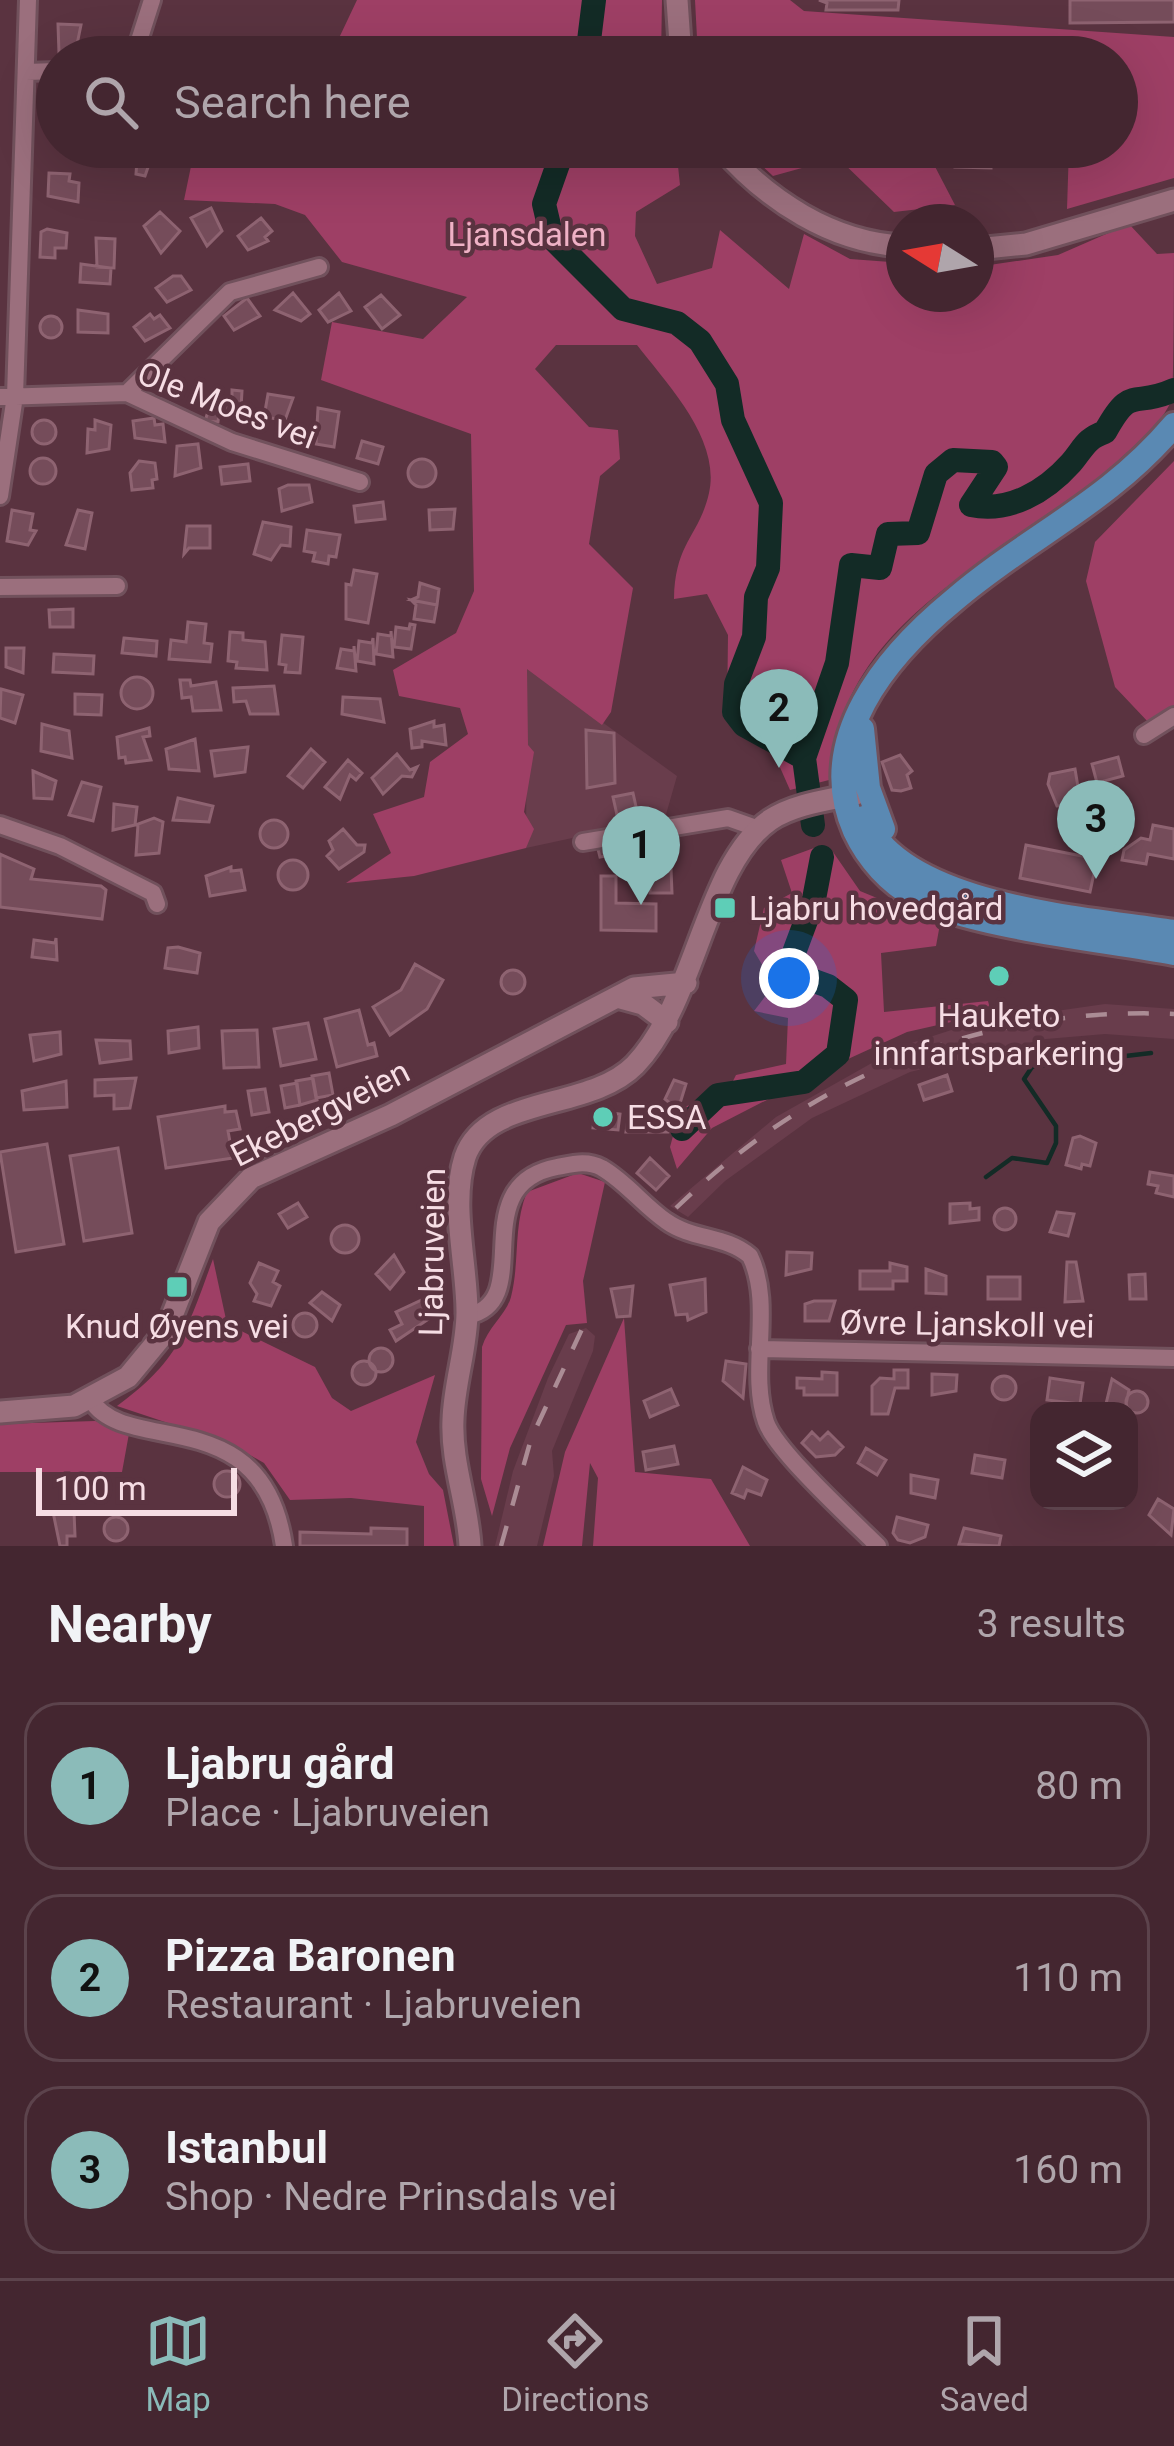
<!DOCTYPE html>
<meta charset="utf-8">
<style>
body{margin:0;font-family:Roboto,sans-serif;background:#4e323c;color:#f1f3f6}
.controls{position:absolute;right:36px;bottom:36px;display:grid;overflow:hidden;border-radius:24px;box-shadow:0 12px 48px #0002}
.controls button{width:108px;height:108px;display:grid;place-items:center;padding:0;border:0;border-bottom:3px solid #5c434c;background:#442630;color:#f1f3f6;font:60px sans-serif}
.compass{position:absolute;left:886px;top:204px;width:108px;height:108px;border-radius:50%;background:#442630;box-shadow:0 12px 48px #0002;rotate:281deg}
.scale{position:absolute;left:36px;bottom:30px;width:201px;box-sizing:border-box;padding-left:12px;border:6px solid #f6dde4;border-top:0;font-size:33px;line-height:42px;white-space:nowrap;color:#f6dde4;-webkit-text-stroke:9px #5a3340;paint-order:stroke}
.you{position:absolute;left:789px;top:978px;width:42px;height:42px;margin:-30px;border:9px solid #fff;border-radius:50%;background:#1a73e8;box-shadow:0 0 0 18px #1a73e833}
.badge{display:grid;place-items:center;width:78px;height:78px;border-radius:50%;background:#8bbbb9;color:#111;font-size:39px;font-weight:700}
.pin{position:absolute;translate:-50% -99px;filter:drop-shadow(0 3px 6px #0008)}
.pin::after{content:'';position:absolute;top:63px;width:42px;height:36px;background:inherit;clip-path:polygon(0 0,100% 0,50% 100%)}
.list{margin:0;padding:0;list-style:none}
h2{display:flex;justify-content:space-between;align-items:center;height:156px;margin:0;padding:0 48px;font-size:51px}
h2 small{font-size:39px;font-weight:400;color:#afa5ab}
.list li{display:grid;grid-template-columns:78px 1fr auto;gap:36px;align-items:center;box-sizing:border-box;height:168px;margin:0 24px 24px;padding:0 24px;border:3px solid #5c434c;border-radius:36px}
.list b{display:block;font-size:45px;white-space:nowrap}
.list p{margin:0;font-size:39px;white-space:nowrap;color:#afa5ab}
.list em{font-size:39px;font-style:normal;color:#afa5ab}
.icon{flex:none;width:66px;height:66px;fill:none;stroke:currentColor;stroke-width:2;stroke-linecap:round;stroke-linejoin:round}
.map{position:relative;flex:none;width:1174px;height:1546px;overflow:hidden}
.search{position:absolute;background:#442630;box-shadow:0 12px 48px #0002;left:36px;right:36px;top:36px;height:132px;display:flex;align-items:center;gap:30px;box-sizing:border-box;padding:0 42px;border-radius:66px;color:#afa5ab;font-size:45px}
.sheet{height:732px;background:#442630}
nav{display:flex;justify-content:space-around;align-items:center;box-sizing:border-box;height:168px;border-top:3px solid #5c434c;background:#442630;font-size:33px;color:#afa5ab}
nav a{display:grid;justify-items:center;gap:6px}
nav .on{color:#8bbbb9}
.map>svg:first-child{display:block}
.built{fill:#693d4c}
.green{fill:#9e3f65}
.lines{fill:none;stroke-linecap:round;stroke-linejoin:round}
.stream{stroke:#132b26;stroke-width:4.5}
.river{stroke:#132b26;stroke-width:24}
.building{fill:#754c5a;stroke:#8e6371;stroke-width:3}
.street-casing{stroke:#71515c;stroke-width:22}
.secondary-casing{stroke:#71515c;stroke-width:27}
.primary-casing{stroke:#71515c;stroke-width:30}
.street{stroke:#9b6f7d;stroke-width:16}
.secondary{stroke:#9b6f7d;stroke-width:21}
.primary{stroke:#5a89b3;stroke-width:24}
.rail{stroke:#ab8c95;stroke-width:4.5;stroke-dasharray:21 21;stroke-linecap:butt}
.poi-dot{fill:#5eceb7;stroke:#5a3340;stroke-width:4.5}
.labels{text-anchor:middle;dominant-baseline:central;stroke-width:9;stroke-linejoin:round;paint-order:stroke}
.park-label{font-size:33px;fill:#efb1c5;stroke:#5a3340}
.street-label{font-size:33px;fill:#f6dde4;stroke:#5a3340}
.poi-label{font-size:33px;fill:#f6dde4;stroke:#5a3340;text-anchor:start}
</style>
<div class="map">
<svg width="1174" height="1546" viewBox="0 0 1174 1546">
<rect width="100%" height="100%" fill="#5a3340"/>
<!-- built -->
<path class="built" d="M527,668L677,776L665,818L526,848Z
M1105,1004L1174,1009V1039L1105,1034L1046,1039L910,1072L812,1118L725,1181L688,1217L670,1206L776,1117L902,1046L973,1023Z
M586,1328L595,1336L593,1351L552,1451L554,1476L537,1546H495L513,1471L548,1378L569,1334Z"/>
<!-- green -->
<path class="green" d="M357,0H662L661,57H330Z
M695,0H790L804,11L1174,37V178L1067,209L1069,147H1117V57H698Z
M195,147H676L680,185L636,212L635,236L657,284L712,268L720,230L789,289L804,234L850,259L904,263V294H976V267L1058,255L1129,224L1157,254L1174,253C1174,282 1174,378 1172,399C1162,424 1137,443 1118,461C1011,561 842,609 829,780L790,790L775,756L727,716L728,635L707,594L674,599C675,542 699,537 709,493C721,439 667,384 637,345H556L535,369L589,427L618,430L620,459L600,476L589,544L633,588L611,712L602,725L527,669L528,745L534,752L524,812L534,829L526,848L414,876L346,883L391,853L373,814L424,797L430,762L468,734L460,708L399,696L393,670L456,633L474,591L471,434L321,380L332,322L423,339L467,297L342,262L305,215L275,204L184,200Z
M742,147H937L930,157L955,205L894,212L838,158L773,176Z
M1174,461V707L1150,724L1115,687L1086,581L1095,542Z
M814,848L833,852L860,891L940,924L936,946L881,953L884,1012L988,1001L991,1013L907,1032L835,1065L712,1128L677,1169L670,1147L681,1107L724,1099L736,1075L786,1064L788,1018L754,1011L774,985L754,951L764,908L792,893L781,860Z
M578,1173L605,1182L583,1281L587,1323L566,1325L510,1448L492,1516L481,1479L482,1347C488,1327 506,1315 511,1297C520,1261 513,1226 527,1192Z
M213,1259L227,1324L315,1367L332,1398L351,1411L435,1375L416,1442L429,1474L443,1490L454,1546H424V1506L351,1498L290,1500L264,1463L231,1444L117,1406C180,1360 187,1330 213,1259Z
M624,1318L635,1472L711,1479L750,1546H593L598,1478L590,1463L582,1546H543L565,1452Z
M95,1421L130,1428L122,1472H0V1424Z"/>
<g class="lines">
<!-- stream -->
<path class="stream" d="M986,1177L1012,1158L1047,1163L1056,1143V1126L1024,1079L1032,1067L1151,1053"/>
<!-- river -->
<path class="river" d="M587,57L594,0
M564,147L544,204L552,238L623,309L677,323L700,341L727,384L733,420L771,503L768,568L756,597L754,637L736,684L734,712L744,725L804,758L813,825
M804,758L837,663L851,565L880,568L888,534L918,533L936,474L953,460L992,462L996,467L971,505C1009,513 1045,492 1071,463C1084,448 1085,439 1105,432C1132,383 1132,409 1174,390
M682,1129L718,1095L804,1082L838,1054L846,1000L828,986L792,973L789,966L814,899L822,857"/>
</g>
<!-- building -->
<path class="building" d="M819,0H899L898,10H826L827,3Z
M1070,0H1174V22L1070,23Z
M58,24L81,25L75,54L59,53Z
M155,147L145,176L136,174L138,147Z
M956,148L991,149V168L955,167Z
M49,173L70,174L69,181L79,183L78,202L48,196Z
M211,208L222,231L207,246L191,218Z
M160,212L180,231L161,253L144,226Z
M261,218L272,231L265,237L268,241L248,250L238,236Z
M47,229L67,233L66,248H55V258L40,257L41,232Z
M96,238L115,239L114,268L97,267Z
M81,264L111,268L110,284L80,282Z
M173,276H181L191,290L167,302L156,288Z
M293,293L310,314L301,321L275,310Z
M339,293L351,311L328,322L319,310Z
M381,295L400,315L382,329L365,307Z
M247,298L260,316L234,330L224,316Z
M78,310L108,314V333L78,332Z
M150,314L154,319L160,315L170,328L145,341L134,327Z
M40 327a11 11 0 1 1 22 0a11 11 0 1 1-22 0Z
M232,390L242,391L241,408L219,413L218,422L205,421L213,396L232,397Z
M268,394L293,398L285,420L264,417Z
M318,408L339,412L334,447L316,444Z
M154,418L155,425L163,424L165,442L135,438L133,421Z
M32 432a12 12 0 1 1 24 0a12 12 0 1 1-24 0Z
M95,420L111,425L109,449L87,453L88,429L95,430Z
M362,441L383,447L378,464L357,458Z
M198,444L201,468L175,476L177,446Z
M30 471a13 13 0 1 1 26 0a13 13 0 1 1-26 0Z
M408 473a14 14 0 1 1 28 0a14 14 0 1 1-28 0Z
M139,461L155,463L157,479L152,480L153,488L132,490L130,473Z
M248,464L250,481L222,484L220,467Z
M288,485H309L312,502L282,511L279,489Z
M383,502L385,519L356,522L354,506Z
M455,509L453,529L430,530L429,510Z
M12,510L33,514L30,530L36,531L28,545L7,541Z
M78,510L92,513L85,549L66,545Z
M263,522L291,527L290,546L281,545L271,560L254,554Z
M187,526H210V548H189L184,554Z
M307,530L340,535L336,557L329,556L328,564L313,561L315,553L304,551Z
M354,570L377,574L368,623L346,619V584L351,585Z
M420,583L439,589L437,605L411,600L418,597Z
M411,600L437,605L434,622L414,619L416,605Z
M73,609V627H50L49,610Z
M188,622L206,624L204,643L212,644L210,662L169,659L171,640L186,642Z
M410,624L415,625L411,649L394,647L396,627L409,629Z
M391,631L393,657L376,654L378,634L391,636Z
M230,632L243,633V640L265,642L267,670L236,668L237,662L228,661Z
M282,635L303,637L300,673L285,672L286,665L279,664Z
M124,638L157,641L156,656L122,653Z
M373,638L374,664L357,661L359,641L372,643Z
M354,646L356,671L337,668L341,649L354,651Z
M6,648H24L23,673L6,667Z
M54,654L94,656L93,674L53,672Z
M121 693a16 16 0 1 1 32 0a16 16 0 1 1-32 0Z
M180,680H190L191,686L216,682L221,710L193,711L191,697L182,698Z
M274,686L278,714H250L246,701L234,702L233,688Z
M1,689L23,695L15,723L0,718Z
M75,694L102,695L101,715L75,714Z
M343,697L380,699L384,722L342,714Z
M434,721V727L444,725L446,745L422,741V747L412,748L410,729Z
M42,724L69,731L72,758L41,751Z
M149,728L150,736L143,737L151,760L126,763L125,757L119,758L117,737Z
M586,730L614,733L615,783L587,788Z
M195,739L199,771L169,769L166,749Z
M248,747L245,772L215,776L211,751Z
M311,749L325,762L303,788L288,776Z
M397,754L410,770L417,767L412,777L402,776L383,794L372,778Z
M900,755L912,771L907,775L911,788L901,791L892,790L882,762Z
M1118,757L1123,776L1097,783L1092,764Z
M348,760L362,773L356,780L350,775L340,799L325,787Z
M1075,769L1081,805L1057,806L1048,784L1050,774Z
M33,771L56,781L52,799L34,798Z
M82,782L101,787L93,821L69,815Z
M633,793L639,820L619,824L613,797Z
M178,798L213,806L209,822L173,820Z
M114,804L137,807L135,825L113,830Z
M154,818L163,822L159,853L136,855L138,824Z
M260 834a14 14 0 1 1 28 0a14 14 0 1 1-28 0Z
M1153,825L1174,829V859L1148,854L1146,864L1122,860L1124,850L1141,838L1150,840Z
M343,829L357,845H365L364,852L339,869L327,856L333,850L329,841Z
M650,840L648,849L600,857L598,849Z
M670,845L672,893H650L649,846Z
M1026,845L1097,859L1090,892L1020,878Z
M0,854L34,869L31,879L101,886L106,890L102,919L0,907Z
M278 875a15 15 0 1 1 30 0a15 15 0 1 1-30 0Z
M231,867V871L241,870L245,890L210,896L206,876Z
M601,876H616V903L656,904V931L601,930Z
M56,938L57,960L32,957L34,940L55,943Z
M178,947L200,953L197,973L165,968L168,948Z
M415,964L443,980L427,1009L390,1035L373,1007L401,990Z
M501 982a12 12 0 1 1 24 0a12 12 0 1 1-24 0Z
M359,1010L368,1045L374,1043L377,1056L337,1067L325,1019Z
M308,1023L316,1059L281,1066L274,1029Z
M198,1027L199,1048L169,1053L168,1031Z
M257,1030L259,1067L224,1068L222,1031Z
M60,1032L61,1054L34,1061L30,1035Z
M96,1040L130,1041L131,1059L100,1063Z
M329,1073L333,1095L316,1098L312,1076Z
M947,1075L952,1091L924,1100L919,1085Z
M136,1078L130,1108L114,1109V1095L95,1096V1080Z
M313,1078L317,1100L300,1105L296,1081Z
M674,1080L686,1084L678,1110L665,1099Z
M66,1081L67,1107L24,1110L22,1091Z
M297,1083L300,1105L285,1108L281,1086Z
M265,1089L269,1112L252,1115L248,1091Z
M225,1106V1112L236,1111L240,1129L228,1131L233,1158L166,1168L158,1117Z
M595,1111L620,1114L618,1130L593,1128Z
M629,1112L670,1116L668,1132H626Z
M1080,1136L1096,1143L1090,1166L1082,1164L1081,1169L1066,1165L1073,1138Z
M47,1144L64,1244L16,1252L0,1152Z
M118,1148L132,1233L84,1241L70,1156Z
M650,1158L669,1176L656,1190L637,1173Z
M1150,1172L1174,1176V1197L1156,1193L1158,1186L1148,1184Z
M298,1203L307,1217L288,1228L279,1214Z
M970,1203V1209L979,1208V1220L950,1223V1204Z
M994 1219a11 11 0 1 1 22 0a11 11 0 1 1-22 0Z
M1057,1212L1074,1214L1068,1236L1050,1232Z
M331 1239a14 14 0 1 1 28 0a14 14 0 1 1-28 0Z
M787,1252L812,1253L811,1269L786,1275Z
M394,1255L404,1272L390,1289L376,1274Z
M1067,1262H1076L1083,1301L1065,1302Z
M259,1263L278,1271L273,1282L280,1286L271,1306L254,1301L257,1294L250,1283Z
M890,1263L907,1267V1281H893V1289H860V1271H890Z
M926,1269L946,1276V1294L926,1293Z
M1145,1274L1146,1299H1130L1129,1275Z
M988,1277H1020V1299H988Z
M705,1279L706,1312L688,1320L687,1314L676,1315L670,1285Z
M633,1286L630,1316L617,1317L611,1289Z
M322,1292L340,1305L332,1321L310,1303Z
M428,1297L436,1314L396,1341L390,1330L402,1324L396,1312Z
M814,1301H835L829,1321H805V1304Z
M293 1325a12 12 0 1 1 24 0a12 12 0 1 1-24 0Z
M369 1360a12 12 0 1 1 24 0a12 12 0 1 1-24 0Z
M726,1361L746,1364L743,1398L723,1381Z
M352 1373a12 12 0 1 1 24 0a12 12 0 1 1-24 0Z
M894,1370H908V1388H895L888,1414H872V1386L880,1378L894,1379Z
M822,1372L837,1373V1395H804V1388H797V1378L822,1379Z
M932,1374L957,1375L956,1391L932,1395Z
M992 1388a12 12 0 1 1 24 0a12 12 0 1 1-24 0Z
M1050,1378L1083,1383L1080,1404L1047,1400Z
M1112,1379L1129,1390L1125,1409L1106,1404Z
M671,1389L678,1405L650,1417L644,1401Z
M1126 1402a11 11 0 1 1 22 0a11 11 0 1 1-22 0Z
M812,1432L820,1440L828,1432L843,1447L835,1455L816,1457L802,1443Z
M674,1446L678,1464L646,1470L643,1452Z
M866,1448L886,1460L877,1475L858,1463Z
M975,1455L1005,1460L1002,1478L972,1473Z
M743,1467L767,1480L761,1495L747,1490L744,1498L732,1493Z
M214 1484a13 13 0 1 1 26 0a13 13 0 1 1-26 0Z
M911,1475L938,1480L935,1498L911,1493Z
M1158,1499L1174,1509L1171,1535L1149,1515Z
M53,1512H74L75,1536H67V1546H60Z
M104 1529a12 12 0 1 1 24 0a12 12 0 1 1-24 0Z
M897,1517L928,1525L925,1537L910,1543L898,1540L893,1533Z
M371,1528L407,1529V1546H300V1532L371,1534Z
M964,1528L1001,1536L999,1546L959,1544Z"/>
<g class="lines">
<!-- street casing -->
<g class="street-casing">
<path id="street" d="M128,57L137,47L152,0
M26,72L57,71
M127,393L230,292L319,267
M0,397L127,393L232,442L360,482
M0,496L15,396L28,0
M0,587L117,586
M1144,735L1174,716
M0,825L60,846L153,893L157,904
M583,842L728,818L759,829
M467,1316C539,1302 462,1185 557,1167C573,1164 587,1160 602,1168C626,1182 643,1205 666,1221C692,1240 726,1235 750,1256C774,1305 748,1370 766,1422C776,1451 853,1521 878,1546
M759,1349L1174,1358
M91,1400C126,1457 263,1399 284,1546"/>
</g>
<!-- secondary casing -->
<g class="secondary-casing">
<path id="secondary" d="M677,0L681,57
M721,147C767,200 832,243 904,246
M976,249L1026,244L1174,200
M621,998L643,1004L667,1022
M0,1412L74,1406L128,1377L166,1331L209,1222L251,1178L391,1115L634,988L686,983
M470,1546C468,1504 451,1463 453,1420C454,1383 467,1348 467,1312C467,1264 450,1204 465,1157C486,1095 590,1111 635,1065C697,1000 705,865 770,820C794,804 828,800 856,794"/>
</g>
<!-- primary casing -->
<g class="primary-casing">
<path id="primary" d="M1174,425C1107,504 1030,535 954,600C886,656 815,740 855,831C868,859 890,883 916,897C972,927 1107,940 1174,953
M862,729L868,788L883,829
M864,818C902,908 1088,918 1174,932"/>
</g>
<!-- street -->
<use href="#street" class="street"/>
<!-- secondary -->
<use href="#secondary" class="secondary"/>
<!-- primary -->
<use href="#primary" class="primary"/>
<!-- rail -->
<path class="rail" d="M676,1208C814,1075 981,1006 1174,1014
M501,1546L531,1439L582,1329"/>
</g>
<!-- markers -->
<g class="poi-dot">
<rect x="713" y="896" width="24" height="24" rx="6"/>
<circle cx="999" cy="976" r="12"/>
<circle cx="603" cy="1117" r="12"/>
<rect x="165" y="1275" width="24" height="24" rx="6"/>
</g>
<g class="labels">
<!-- park labels -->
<g class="park-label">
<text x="527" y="234">Ljansdalen</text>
</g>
<!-- street labels -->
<g class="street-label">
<text transform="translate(227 405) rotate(21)">Ole Moes vei</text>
<text transform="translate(320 1113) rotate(-27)">Ekebergveien</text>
<text transform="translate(432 1252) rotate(-89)">Ljabruveien</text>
<text transform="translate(967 1324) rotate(1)">Øvre Ljanskoll vei</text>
</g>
<!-- poi labels -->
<g class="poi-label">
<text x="749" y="908">Ljabru hovedgård</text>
<text x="999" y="1015" text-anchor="middle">Hauketo<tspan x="999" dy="38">innfartsparkering</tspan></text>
<text x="627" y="1117">ESSA</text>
<text x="177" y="1326" text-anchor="middle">Knud Øyens vei</text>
</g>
</g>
</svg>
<div class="controls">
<button><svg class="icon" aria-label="layers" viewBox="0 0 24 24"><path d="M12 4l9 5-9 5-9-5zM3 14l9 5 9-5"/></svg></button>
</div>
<svg class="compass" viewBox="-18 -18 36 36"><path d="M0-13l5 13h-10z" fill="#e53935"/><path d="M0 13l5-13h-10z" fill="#afa5ab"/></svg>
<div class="scale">100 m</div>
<div class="you"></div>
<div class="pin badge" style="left:641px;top:905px">1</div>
<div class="pin badge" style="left:779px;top:768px">2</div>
<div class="pin badge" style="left:1096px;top:879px">3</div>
<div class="search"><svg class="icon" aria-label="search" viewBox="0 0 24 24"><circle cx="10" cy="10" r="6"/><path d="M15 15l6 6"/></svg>Search here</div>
</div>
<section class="sheet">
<h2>Nearby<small>3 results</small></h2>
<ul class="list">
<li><span class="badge">1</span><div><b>Ljabru gård</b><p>Place · Ljabruveien</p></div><em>80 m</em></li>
<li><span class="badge">2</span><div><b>Pizza Baronen</b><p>Restaurant · Ljabruveien</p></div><em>110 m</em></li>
<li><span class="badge">3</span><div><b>Istanbul</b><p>Shop · Nedre Prinsdals vei</p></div><em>160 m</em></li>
</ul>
</section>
<nav>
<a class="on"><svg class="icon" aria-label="map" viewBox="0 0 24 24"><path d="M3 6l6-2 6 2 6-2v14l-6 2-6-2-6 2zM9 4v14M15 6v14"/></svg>Map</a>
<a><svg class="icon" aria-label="directions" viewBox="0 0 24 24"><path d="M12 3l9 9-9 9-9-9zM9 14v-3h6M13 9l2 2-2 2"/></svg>Directions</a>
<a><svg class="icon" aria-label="saved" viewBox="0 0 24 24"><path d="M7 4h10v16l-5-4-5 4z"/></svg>Saved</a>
</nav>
